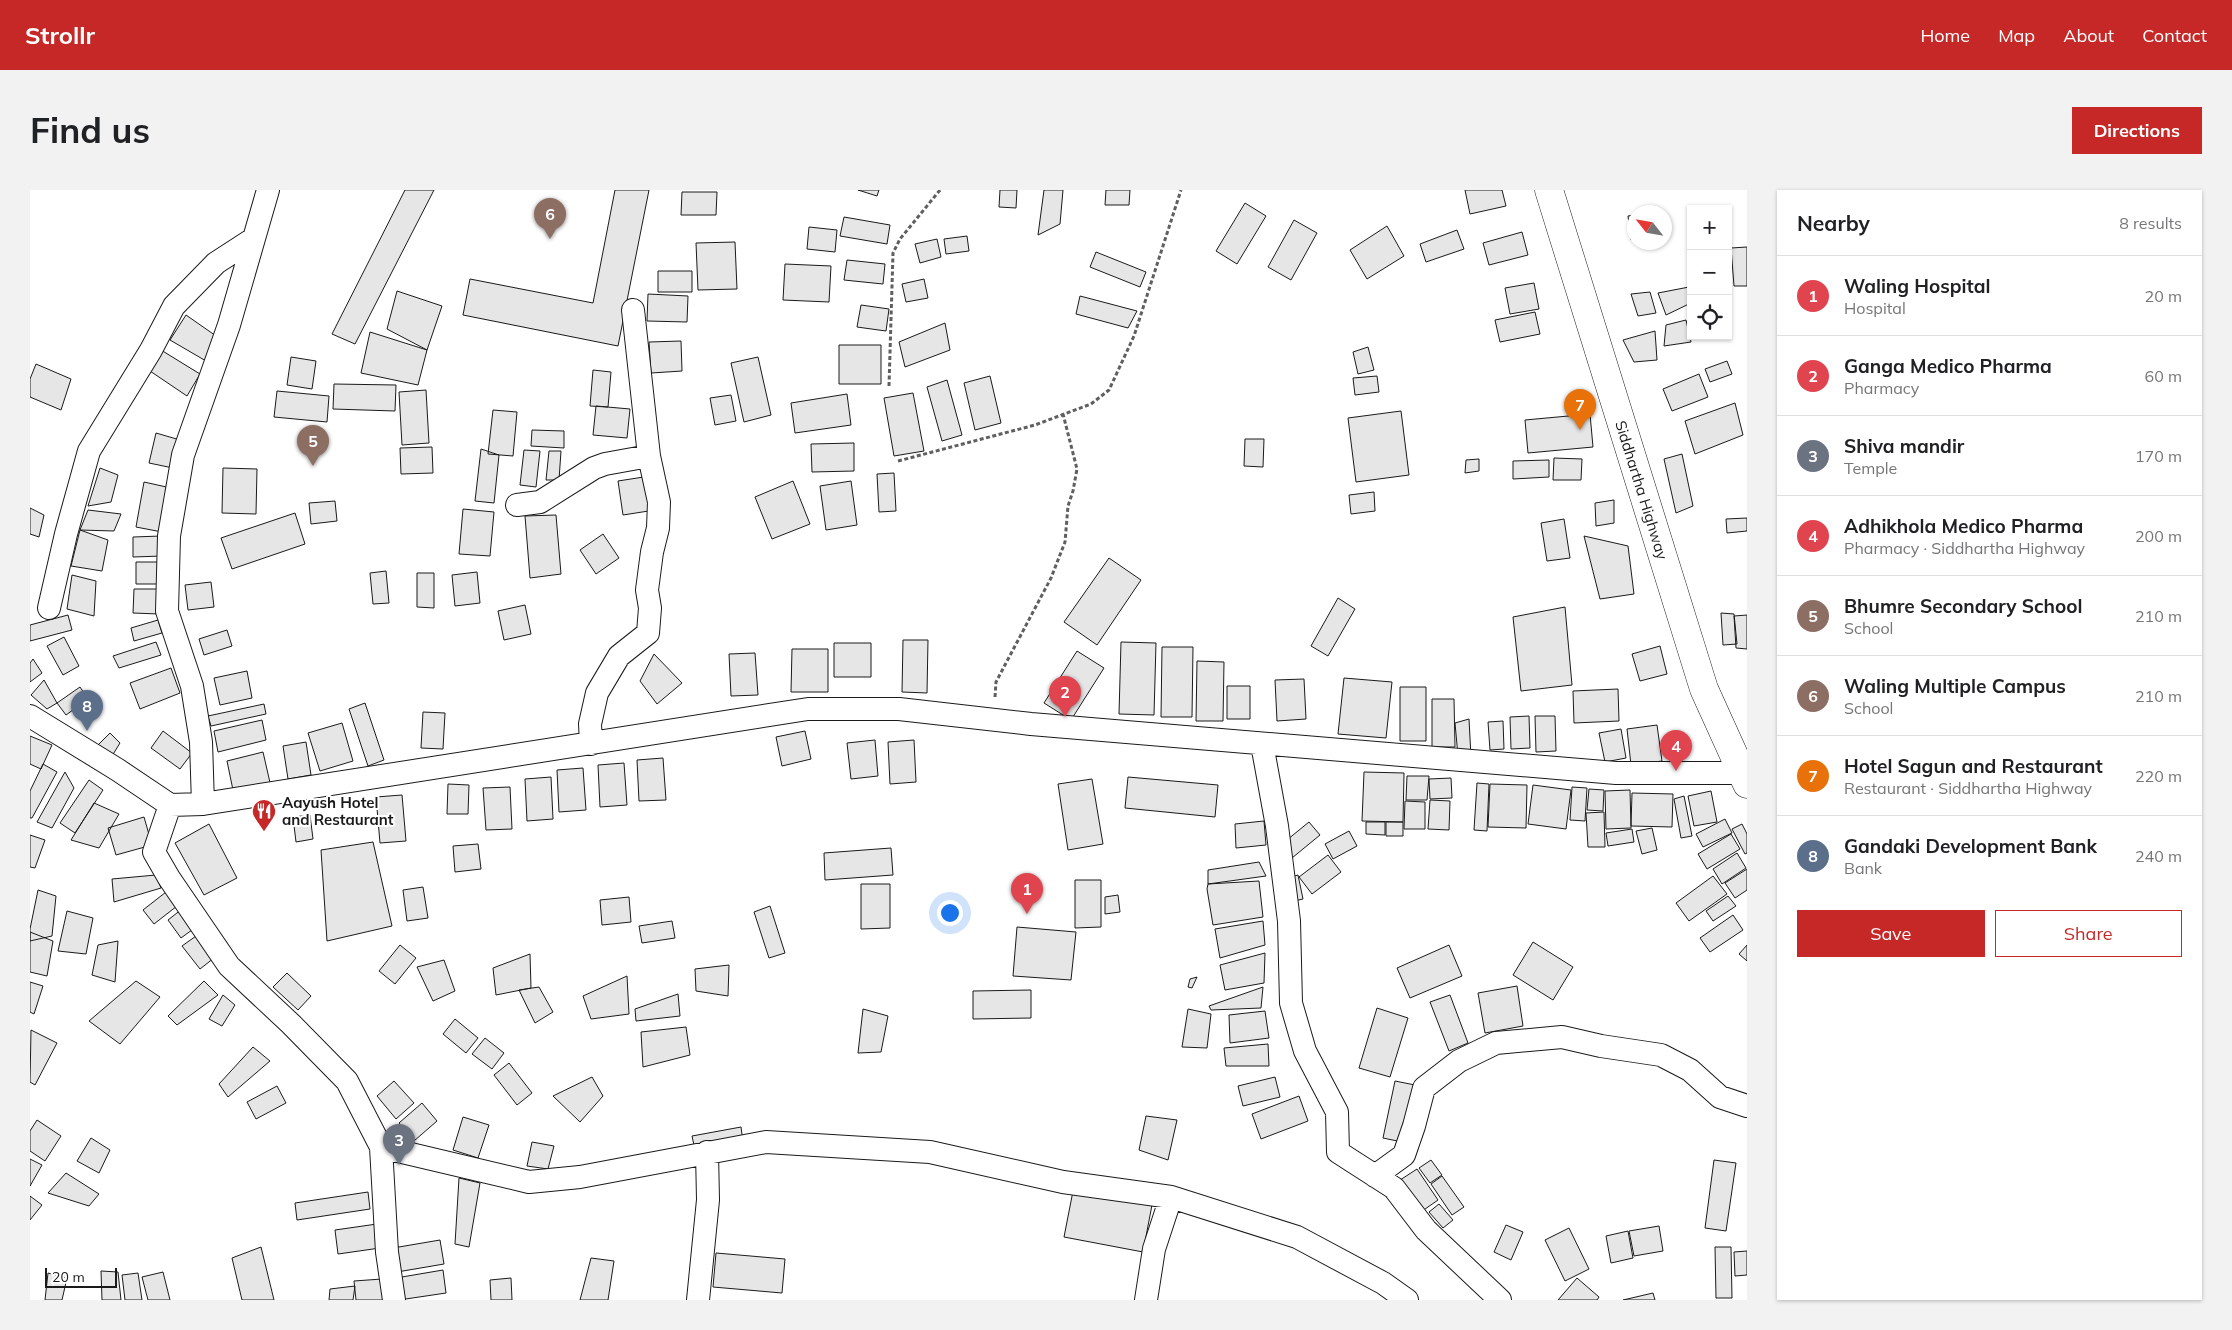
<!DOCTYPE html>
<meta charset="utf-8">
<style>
body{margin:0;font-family:Mulish,sans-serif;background:#f2f2f2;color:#202124}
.controls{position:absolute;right:15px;top:15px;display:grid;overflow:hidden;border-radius:0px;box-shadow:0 1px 4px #0004}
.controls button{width:45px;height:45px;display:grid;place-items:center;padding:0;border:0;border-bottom:1px solid #e0e0e0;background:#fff;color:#202124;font:25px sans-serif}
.compass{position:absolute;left:1597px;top:15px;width:45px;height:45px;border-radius:50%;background:#fff;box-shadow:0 1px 4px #0004;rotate:301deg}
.scale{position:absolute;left:15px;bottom:12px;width:72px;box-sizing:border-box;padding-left:5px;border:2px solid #1a1a1a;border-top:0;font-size:14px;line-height:18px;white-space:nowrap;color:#1a1a1a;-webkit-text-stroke:4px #fff;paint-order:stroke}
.you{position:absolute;left:919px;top:722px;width:18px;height:18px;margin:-12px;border:4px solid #fff;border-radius:50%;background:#1a73e8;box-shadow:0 0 0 8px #1a73e833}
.badge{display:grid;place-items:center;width:32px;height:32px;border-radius:50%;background:#c62828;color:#fff;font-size:16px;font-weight:700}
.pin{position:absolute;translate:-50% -41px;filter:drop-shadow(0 1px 2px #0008)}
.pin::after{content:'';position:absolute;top:26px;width:18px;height:15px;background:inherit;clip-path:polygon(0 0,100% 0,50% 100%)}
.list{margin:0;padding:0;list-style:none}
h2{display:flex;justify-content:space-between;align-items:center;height:65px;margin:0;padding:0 20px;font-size:21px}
h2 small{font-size:16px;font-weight:400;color:#757577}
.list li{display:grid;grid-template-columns:32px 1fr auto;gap:15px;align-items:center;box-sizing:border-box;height:80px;padding:0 20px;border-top:1px solid #e0e0e0}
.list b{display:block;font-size:19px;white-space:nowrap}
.list p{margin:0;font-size:16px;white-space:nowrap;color:#757577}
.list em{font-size:16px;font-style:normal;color:#757577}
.actions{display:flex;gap:10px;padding:15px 20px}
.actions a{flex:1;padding:11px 0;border:1px solid #c62828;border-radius:0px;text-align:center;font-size:18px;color:#c62828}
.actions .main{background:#c62828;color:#fff}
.icon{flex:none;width:28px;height:28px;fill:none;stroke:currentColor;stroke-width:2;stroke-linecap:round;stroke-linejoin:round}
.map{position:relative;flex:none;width:1717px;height:1110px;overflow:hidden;border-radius:0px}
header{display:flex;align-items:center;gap:30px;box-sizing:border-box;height:70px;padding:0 25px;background:#c62828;color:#fff}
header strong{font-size:24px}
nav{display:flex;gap:28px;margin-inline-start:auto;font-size:18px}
.intro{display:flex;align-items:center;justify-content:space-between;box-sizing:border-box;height:120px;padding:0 30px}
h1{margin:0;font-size:35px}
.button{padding:12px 22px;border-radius:0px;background:#c62828;color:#fff;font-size:18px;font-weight:700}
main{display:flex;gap:30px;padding:0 30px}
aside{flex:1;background:#fff;border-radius:0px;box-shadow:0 1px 4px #0004}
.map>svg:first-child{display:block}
.building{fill:#e6e6e6;stroke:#1a1a1a}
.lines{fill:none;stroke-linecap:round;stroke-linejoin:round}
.street-casing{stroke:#1a1a1a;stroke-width:24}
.highway-casing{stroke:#1a1a1a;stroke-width:29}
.path{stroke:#5f5f5f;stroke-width:3;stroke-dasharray:4 2.5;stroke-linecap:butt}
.street{stroke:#fff;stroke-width:22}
.highway{stroke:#fff;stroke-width:28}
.labels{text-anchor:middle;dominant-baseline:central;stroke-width:4;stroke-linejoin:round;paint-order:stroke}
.street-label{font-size:15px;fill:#1a1a1a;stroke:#fff}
.poi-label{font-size:15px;font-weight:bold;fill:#1a1a1a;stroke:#fff;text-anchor:start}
</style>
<header>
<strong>Strollr</strong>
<nav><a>Home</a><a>Map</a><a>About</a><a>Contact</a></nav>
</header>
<div class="intro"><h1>Find us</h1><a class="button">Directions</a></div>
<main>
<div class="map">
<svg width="1717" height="1110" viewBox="0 0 1717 1110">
<rect width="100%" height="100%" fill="#fff"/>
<!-- building -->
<path class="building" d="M375,0H404L325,154L302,144Z
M585,0H619L588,156L433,125L440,89L563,113Z
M828,0H849L847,6Z
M970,0H987L986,18L969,17Z
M1014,0H1033L1030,34L1008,45Z
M1076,0H1100L1099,15H1075Z
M1435,0H1472L1476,16L1440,24Z
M652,2H687L686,25H651Z
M1215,13L1236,26L1207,74L1186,61Z
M1604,25V49L1601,50L1598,26Z
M814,27L860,35L857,54L810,46Z
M1264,30L1287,43L1261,90L1238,77Z
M1357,36L1374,66L1337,89L1320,60Z
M779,37L807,40L805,62L777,59Z
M1427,40L1434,59L1396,72L1390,54Z
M1492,42L1498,65L1459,75L1453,53Z
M937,46L939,61L916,64L914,49Z
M907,49L911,67L890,73L885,54Z
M705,52L707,99L668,100L666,53Z
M1717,57V96H1704L1701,58Z
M1066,62L1116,82L1110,97L1060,77Z
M817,70L855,74L853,94L814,90Z
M755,74L801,76L799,112L753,110Z
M628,81H662V102H628Z
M894,89L898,108L876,112L872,94Z
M1504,93L1509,119L1480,124L1475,98Z
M1659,97L1661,113L1636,125L1628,103Z
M367,101L412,116L397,160L357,139Z
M1620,102L1626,123L1608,126L1601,104Z
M618,104L658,106L657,132L617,131Z
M1050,106L1107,121L1098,138L1046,124Z
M831,115L859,119L856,141L827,137Z
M1505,122L1510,144L1470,152L1465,130Z
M156,125L189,148L176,171L140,150Z
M1656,130L1661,152L1634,156L1636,135Z
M915,133L920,160L875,177L869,152Z
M1625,141L1627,170L1604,172L1593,150Z
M340,142L397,160L388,195L331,183Z
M651,151L652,181L621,183L619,152Z
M809,155H851V194H809Z
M1338,157L1344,180L1328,184L1323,162Z
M131,160L170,184L157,206L120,181Z
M261,167L286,171L282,199L257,195Z
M728,167L741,225L714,232L701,173Z
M1697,171L1702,184L1680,192L1675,179Z
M6,174L41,189L31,220L0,207V189Z
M563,180L581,182L578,217L560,216Z
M1669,184L1678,207L1642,221L1633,199Z
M960,186L971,233L945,240L934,193Z
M1347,186L1349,202L1325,205L1323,188Z
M917,190L932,245L912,251L897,197Z
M304,194L366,195L365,221L303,219Z
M396,200L399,253L372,255L369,202Z
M247,201L299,206L297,232L244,227Z
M883,203L894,261L864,266L854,208Z
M817,204L821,235L765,243L761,213Z
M701,205L706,231L685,235L680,208Z
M1705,213L1713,245L1665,264L1655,231Z
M566,216L600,219L597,248L563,245Z
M463,220L487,222L483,266L458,264Z
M1371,221L1379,285L1326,292L1318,228Z
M1560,224L1563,257L1498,263L1495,230Z
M502,240L534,241V258L501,256Z
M126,243L150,250L143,278L119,273Z
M1215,249H1234L1233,277L1214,276Z
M824,253V281L782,282L781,254Z
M402,257L403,283L371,284L370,258Z
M451,259L469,265L464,313L445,311Z
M494,260L510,261L506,297L490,295Z
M519,261H531L529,290H516Z
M1652,264L1663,316L1646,323L1634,269Z
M1524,268L1552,269L1551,290H1523Z
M1449,269V281L1435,283L1436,270Z
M1519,270V287L1483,289V271Z
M70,278L88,285L81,312L58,316Z
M193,278L227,279L226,324L192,323Z
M864,283L866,321L849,322L847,284Z
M620,286L625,320L593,325L588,291Z
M763,291L780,334L742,349L725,307Z
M821,291L827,335L796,340L790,296Z
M114,292L141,298L132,342L106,337Z
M1344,302L1345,321L1321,324L1319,305Z
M1584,310V333L1566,336L1565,313Z
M305,311L307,331L281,334L279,313Z
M0,318L14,325L9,347L0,344Z
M433,319L464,322L460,366L429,364Z
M58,320L91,324L84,341L50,340Z
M265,323L275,354L202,379L191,348Z
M526,325L531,384L500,388L495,326Z
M1717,328V341L1697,343L1696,329Z
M1534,329L1540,368L1517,371L1511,333Z
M50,340L78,350L72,381L41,376Z
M573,344L589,368L566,384L550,360Z
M131,346L132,366L103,367V347Z
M1554,346L1598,356L1604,404L1570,409Z
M1079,368L1111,390L1067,455L1034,432Z
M106,372H130L129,394H106Z
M356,381L359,413L343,414L340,383Z
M447,382L450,413L425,416L422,385Z
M387,383H404V418L387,417Z
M42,385L66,391L64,426L37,419Z
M181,392L184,417L158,420L155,395Z
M104,399H129V424L103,423Z
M1308,408L1325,419L1298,466L1281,456Z
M495,415L501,444L474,450L468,421Z
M1535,417L1542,495L1491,501L1483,427Z
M1691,423L1704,424L1707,454L1693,455Z
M38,425L42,440L0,451V435Z
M1717,425V459L1706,458L1704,426Z
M128,430L132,443L104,451L101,438Z
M197,440L202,456L174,465L169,449Z
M34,447L49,476L33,485L17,456Z
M873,450H898L897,503L872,502Z
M126,452L131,465L89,478L83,466Z
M1091,452L1126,453L1124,525L1089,524Z
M804,453H841V487H804Z
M1630,456L1637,484L1610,491L1602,464Z
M1132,457H1163L1162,527H1131Z
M762,459H798V502H761Z
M1047,461L1074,478L1041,530L1014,513Z
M725,463L728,505L701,506L699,464Z
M624,464L652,493L627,514L610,491Z
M3,469L12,483L0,492V473Z
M1167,471L1194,472L1193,531H1166Z
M141,478L150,503L110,519L100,493Z
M217,481L222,508L190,515L184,488Z
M1314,488L1362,492L1356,548L1308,544Z
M1274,489L1276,529L1247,531L1245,490Z
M14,490L27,513L17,519L1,505Z
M1197,496H1220V529H1197Z
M50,497L58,509L36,525L27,513Z
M1370,497H1396V551H1370Z
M1588,499L1589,531L1544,533L1543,501Z
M1402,509H1424L1425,557H1402Z
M335,513L354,570L338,576L319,519Z
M234,514L236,524L181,536L178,526Z
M393,522L415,523L413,559L391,558Z
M1499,526L1500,558L1481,559L1480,527Z
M1505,526H1525L1526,561L1506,562Z
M1439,529L1441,567L1428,566L1425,533Z
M232,530L236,550L188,562L184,541Z
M1473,531L1474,559L1460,560L1458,532Z
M312,533L323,571L290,581L278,543Z
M1627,535L1632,571L1601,575L1597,539Z
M1591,539L1596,568L1575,572L1569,543Z
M133,541L162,563L150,579L121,558Z
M775,541L781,569L752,576L746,547Z
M80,543L90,553L82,566L67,556Z
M0,546L22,555L11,579L0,574Z
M845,550L848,586L821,589L817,553Z
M884,550L886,592L860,594L858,552Z
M276,552L281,585L258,589L253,556Z
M233,562L241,597L204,605L197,571Z
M633,568L636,610L609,611L607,570Z
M594,573L597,615L570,617L568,575Z
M13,574L27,582L2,628H0V601Z
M553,578L556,620L529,622L527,580Z
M35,582L44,598L22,638L7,632Z
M1334,582L1374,583L1373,632L1332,631Z
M1377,586H1399L1397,610H1376Z
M521,587L523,629L497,631L495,589Z
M1098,587L1188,595L1185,627L1095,618Z
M1421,588L1422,608L1400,609L1399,589Z
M1062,589L1073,654L1038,660L1028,594Z
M59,590L73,600L45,643L30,633Z
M1447,593L1459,594L1457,641L1444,640Z
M418,594L439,595L438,624H417Z
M1460,594L1497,595L1496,638L1458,637Z
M1503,595L1541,600L1536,639L1498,634Z
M480,597L482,639L456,640L453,598Z
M1542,597L1557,598L1555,631L1540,630Z
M1559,599L1574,600L1573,621L1557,620Z
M1600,600L1601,638L1576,639L1575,601Z
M1681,601L1687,632L1664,636L1658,606Z
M1602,603L1643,604L1642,637L1601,636Z
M372,605L376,651L350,653L346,607Z
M1654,606L1662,646L1651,648L1644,609Z
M1400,610L1420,611L1419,640L1398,639Z
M1375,611L1395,612V639H1374Z
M64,613L89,624L69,658L41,650Z
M1574,622L1575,657H1558L1556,623Z
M280,625L283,649L266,652L263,627Z
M114,627L122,655L86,665L78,638Z
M1695,629L1702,643L1673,657L1666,644Z
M1234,631L1236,655L1206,658L1205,634Z
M1279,632L1290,645L1262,668L1252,654Z
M1336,632H1355V645L1336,644Z
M1356,632H1373V646H1356Z
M179,634L207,688L174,705L145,653Z
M1712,634L1717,644V663L1715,664L1702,639Z
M1622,638L1627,660L1612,664L1606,641Z
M1602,639L1604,652L1578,656L1576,643Z
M1319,641L1327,656L1303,669L1295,654Z
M1701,644L1710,659L1677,679L1668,664Z
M0,645L15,650L5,678L0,677Z
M343,652L362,736L297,751L291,660Z
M448,654L451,679L425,682L423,656Z
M861,658L863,685L795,690L794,663Z
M1707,663L1716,678L1692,694L1683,679Z
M1298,665L1311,682L1282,704L1269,687Z
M1229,672L1236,686L1178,694V680Z
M1717,679V700L1705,708L1695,693Z
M126,685L131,698L84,712L82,689Z
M1268,685L1273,709L1264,711L1258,688Z
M1683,686L1697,704L1659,731L1646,713Z
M1045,690H1071V737L1045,738Z
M1229,691L1233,727L1183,735L1177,699L1178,694Z
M831,694H860V738L831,739Z
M393,697L398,728L377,731L373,700Z
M8,700L26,706L22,746L0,751V739Z
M136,702L147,716L124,734L113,720Z
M1088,705L1090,722L1075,724V707Z
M1698,706L1706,716L1683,731L1676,721Z
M599,707L601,732L572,735L570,710Z
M740,716L755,763L739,768L724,722Z
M152,719L166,737L151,748L138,730Z
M37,721L63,728L56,764L28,761Z
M1703,725L1713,740L1680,762L1670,748Z
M642,731L645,748L612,753L609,736Z
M1233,731L1235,755L1190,768L1185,739Z
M987,737L1046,742L1041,790L983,786Z
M0,742L23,751L17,786L0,782Z
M166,746L184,768L170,779L152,756Z
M88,751L85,792L62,785L68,755Z
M1503,752L1543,777L1523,810L1483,785Z
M370,755L386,768L365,794L349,781Z
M1419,755L1432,786L1380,808L1367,778Z
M1717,755V771L1709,764Z
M1235,763L1234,793L1195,800L1190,775Z
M500,764L501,798L466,805L463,778Z
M414,770L425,801L403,811L387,777Z
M699,775L698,806L666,801L665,779Z
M257,783L281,806L268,820L243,797Z
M597,786L599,824L561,829L553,806Z
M1167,787L1162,798L1158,797L1160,789Z
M106,791L130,807L90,854L59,831Z
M174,791L188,805L147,835L138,826Z
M0,792L13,796L4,824L0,822Z
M1487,796L1493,836L1455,843L1448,803Z
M509,797L523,822L505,833L489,800Z
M1233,797L1231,818L1181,820L1179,816Z
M1001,800V828L943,829V801Z
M648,804L650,826L606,831L605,819Z
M193,805L205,815L192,836L179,829Z
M1420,805L1438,853L1419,861L1400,812Z
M1347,818L1378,828L1360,887L1329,878Z
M833,819L858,826L851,862L828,863Z
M1158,819L1181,824L1177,858L1152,857Z
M1235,821L1239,848L1200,853L1199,825Z
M425,829L448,848L436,863L413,844Z
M656,837L660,865L613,877L611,842Z
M1,840L27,853L5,895L0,892Z
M455,848L474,863L462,879L442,864Z
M1238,854L1239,876H1196L1194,858Z
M223,857L240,871L198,907L189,894Z
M479,873L502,903L487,915L464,885Z
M562,887L573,906L550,932L523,906Z
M1245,887L1250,907L1213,916L1208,896Z
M364,891L384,913L366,929L347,906Z
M1365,891L1385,895L1372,952L1353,948Z
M247,896L256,913L226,929L217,912Z
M1269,906L1278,931L1231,949L1222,924Z
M392,913L407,931L384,951L369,933Z
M1116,926L1147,930L1138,970L1109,960Z
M433,927L459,935L448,968L423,960Z
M7,930L31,946L15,971L0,961V941Z
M711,937L713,952L665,960L662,946Z
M61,948L80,960L69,983L47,971Z
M502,952L524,956L518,979L497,976Z
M0,969L12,975L0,996Z
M1401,970L1412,985L1400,993L1389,978Z
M1684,970L1706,973L1696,1041L1675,1038Z
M1387,979L1408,1010L1388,1024L1367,992Z
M36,983L69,1004L59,1016L18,1003Z
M1412,986L1434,1017L1422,1025L1401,994Z
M429,988L450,993L439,1057L425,1054Z
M1043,1001L1122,1015L1113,1062L1034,1047Z
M338,1002L340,1019L267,1030L265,1013Z
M0,1006L12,1015L0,1030Z
M1409,1014L1423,1030L1413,1038L1399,1022Z
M347,1034L350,1058L308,1064L305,1040Z
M1476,1035L1493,1042L1481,1070L1464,1062Z
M1629,1036L1633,1061L1604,1066L1599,1041Z
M1539,1038L1559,1079L1535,1091L1515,1050Z
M1598,1041L1603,1068L1581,1073L1576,1046Z
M410,1050L414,1074L367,1082L363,1058Z
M231,1057L244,1110H212L202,1068Z
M1685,1057H1701L1702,1108H1686Z
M1717,1061V1085L1705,1086L1704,1062Z
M686,1063L755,1069L752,1103L683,1097Z
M561,1068L584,1071L578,1110H550Z
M413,1080L416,1103L369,1110L366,1088Z
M71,1081L88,1082L91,1110H72Z
M133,1082L140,1110H118L112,1087Z
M18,1083L37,1088L32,1110H15Z
M108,1083L112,1110H95L92,1085Z
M481,1088L482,1110H461L460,1090Z
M1547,1088L1569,1107L1567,1110H1528Z
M352,1089L353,1110H326L324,1091Z
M325,1096L323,1110H299L300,1099Z
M1623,1103L1625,1110H1593Z"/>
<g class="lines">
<!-- street casing -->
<g class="street-casing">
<path id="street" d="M487,315L510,312L564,278L575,274L619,266
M19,418L36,344L59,261L121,160L144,116L186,73L223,49
M0,526L88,580L140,615L173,614L778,519H869L1001,534L1586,583H1713
M561,554L560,534L567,503L589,466L618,443L620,418L617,400L622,362L628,338L629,312L619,266L603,120
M1232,554L1247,636L1259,731L1261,813L1275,861L1307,922L1308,962L1364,998L1396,1040L1470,1110
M173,614L171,552L162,496L137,421L139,346L153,265L199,135L238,0
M140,615L124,662L139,688L199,776L261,834L317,891L351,957L357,1062L364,1110
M351,957L499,992L550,987L736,952L900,962L1033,992L1141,1007L1267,1047L1353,1093L1377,1110
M1345,986L1374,965L1384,936L1394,898L1429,871L1466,853L1532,847L1571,856L1631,865L1660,880L1690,907L1717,916
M668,1110L678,1010L677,962
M1116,1110L1124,1059L1141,1007"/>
</g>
<!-- highway casing -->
<g class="highway-casing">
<g id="highway">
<path id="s1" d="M1519,0L1674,499L1717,594"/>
</g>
</g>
<!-- path -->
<path class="path" d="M859,196L863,63L870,49L910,0
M868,271L1005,235L1061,214L1079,200L1104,146L1151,0
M965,507L966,492L1021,388L1035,352L1038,316L1043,301L1047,279L1033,224"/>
<!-- street -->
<use href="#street" class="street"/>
<!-- highway -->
<use href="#highway" class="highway"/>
</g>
<!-- icons -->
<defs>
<g id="restaurant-pin" transform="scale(1.25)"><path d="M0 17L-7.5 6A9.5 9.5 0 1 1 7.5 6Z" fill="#c62828" stroke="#fff"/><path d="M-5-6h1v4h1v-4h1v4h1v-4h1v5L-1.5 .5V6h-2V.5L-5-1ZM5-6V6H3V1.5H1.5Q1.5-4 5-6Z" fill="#fff"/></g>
</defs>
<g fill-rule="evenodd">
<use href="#restaurant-pin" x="234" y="621"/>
</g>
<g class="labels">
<!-- street labels -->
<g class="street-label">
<text stroke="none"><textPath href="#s1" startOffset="314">Siddhartha Highway</textPath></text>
</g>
<!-- poi labels -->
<g class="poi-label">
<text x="252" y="612">Aayush Hotel<tspan x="252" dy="17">and Restaurant</tspan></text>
</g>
</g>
</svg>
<div class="controls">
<button>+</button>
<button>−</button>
<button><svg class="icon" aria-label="locate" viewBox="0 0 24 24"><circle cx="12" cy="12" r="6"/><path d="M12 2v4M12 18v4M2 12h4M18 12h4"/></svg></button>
</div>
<svg class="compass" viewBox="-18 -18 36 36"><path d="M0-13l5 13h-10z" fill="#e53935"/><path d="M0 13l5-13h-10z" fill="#757577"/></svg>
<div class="scale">20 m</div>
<div class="you"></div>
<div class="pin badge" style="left:997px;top:724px;background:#e0444e">1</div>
<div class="pin badge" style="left:1035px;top:527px;background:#e0444e">2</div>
<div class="pin badge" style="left:369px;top:975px;background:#6b7280">3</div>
<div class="pin badge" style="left:1646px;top:581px;background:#e0444e">4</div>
<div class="pin badge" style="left:283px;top:276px;background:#8d6e63">5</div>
<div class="pin badge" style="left:520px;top:49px;background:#8d6e63">6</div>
<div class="pin badge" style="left:1550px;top:240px;background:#e8710a">7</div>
<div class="pin badge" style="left:57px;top:541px;background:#5c6f8a">8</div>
</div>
<aside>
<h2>Nearby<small>8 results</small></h2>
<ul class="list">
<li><span class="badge" style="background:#e0444e">1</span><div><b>Waling Hospital</b><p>Hospital</p></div><em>20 m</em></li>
<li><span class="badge" style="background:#e0444e">2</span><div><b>Ganga Medico Pharma</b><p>Pharmacy</p></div><em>60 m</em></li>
<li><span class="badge" style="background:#6b7280">3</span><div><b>Shiva mandir</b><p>Temple</p></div><em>170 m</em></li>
<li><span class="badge" style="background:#e0444e">4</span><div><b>Adhikhola Medico Pharma</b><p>Pharmacy · Siddhartha Highway</p></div><em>200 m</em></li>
<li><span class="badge" style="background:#8d6e63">5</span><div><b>Bhumre Secondary School</b><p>School</p></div><em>210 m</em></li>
<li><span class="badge" style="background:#8d6e63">6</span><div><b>Waling Multiple Campus</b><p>School</p></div><em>210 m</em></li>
<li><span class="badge" style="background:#e8710a">7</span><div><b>Hotel Sagun and Restaurant</b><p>Restaurant · Siddhartha Highway</p></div><em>220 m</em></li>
<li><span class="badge" style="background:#5c6f8a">8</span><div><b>Gandaki Development Bank</b><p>Bank</p></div><em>240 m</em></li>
</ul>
<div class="actions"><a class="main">Save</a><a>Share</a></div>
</aside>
</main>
